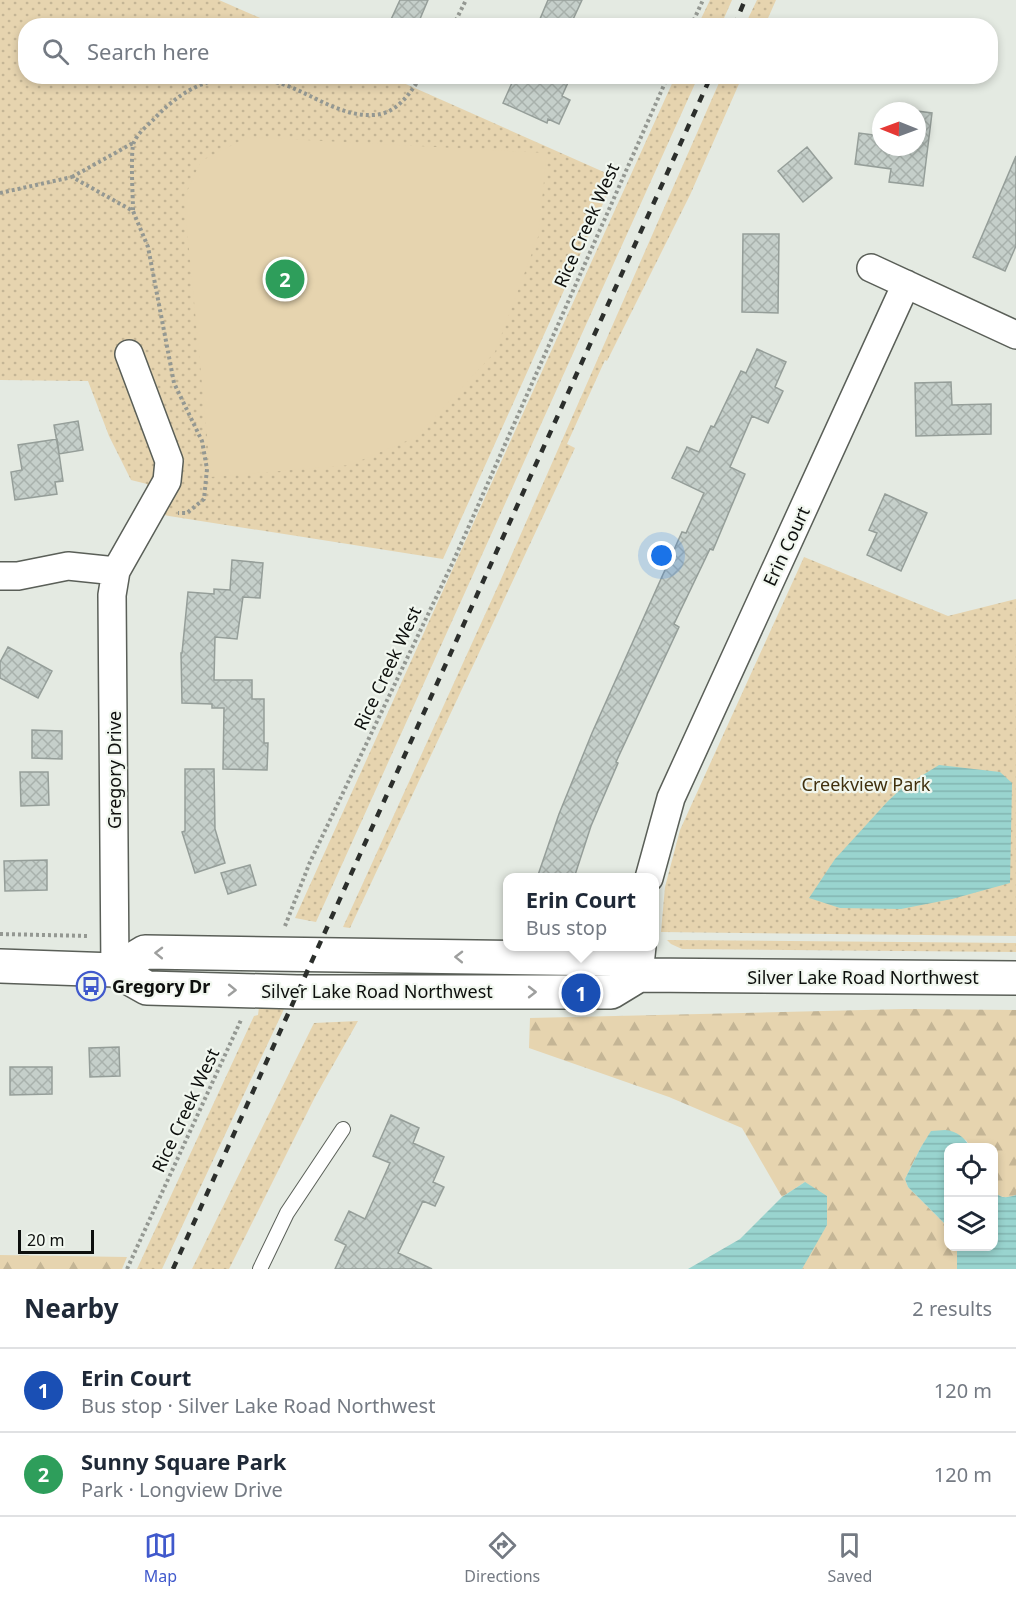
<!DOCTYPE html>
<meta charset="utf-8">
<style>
body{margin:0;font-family:"Noto Sans",sans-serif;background:#f6f6f7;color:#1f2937}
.controls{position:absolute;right:18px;bottom:18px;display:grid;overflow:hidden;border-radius:12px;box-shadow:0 3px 9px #0003}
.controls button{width:54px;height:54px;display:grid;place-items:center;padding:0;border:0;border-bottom:2px solid #e0e1e3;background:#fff;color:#1f2937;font:30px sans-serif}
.compass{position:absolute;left:872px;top:102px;width:54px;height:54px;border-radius:50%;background:#fff;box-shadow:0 3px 9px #0003;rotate:271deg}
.scale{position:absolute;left:18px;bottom:15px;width:76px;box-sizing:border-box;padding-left:6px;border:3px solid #0d0f0d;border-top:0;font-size:16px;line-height:21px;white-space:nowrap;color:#0d0f0d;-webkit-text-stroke:4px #f1f7ef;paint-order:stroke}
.you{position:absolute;left:662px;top:556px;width:21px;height:21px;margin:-15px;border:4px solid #fff;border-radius:50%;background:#1a73e8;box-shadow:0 0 0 9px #1a73e833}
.badge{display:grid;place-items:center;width:39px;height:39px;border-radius:50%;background:#4059cc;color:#fff;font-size:20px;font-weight:700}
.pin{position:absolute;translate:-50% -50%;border:3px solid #fff;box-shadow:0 2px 6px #0006}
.popup{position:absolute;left:503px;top:873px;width:156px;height:78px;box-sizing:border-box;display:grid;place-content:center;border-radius:12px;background:#fff;filter:drop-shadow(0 2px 4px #0005);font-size:20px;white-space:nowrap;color:#747a83}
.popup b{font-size:22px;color:#1f2937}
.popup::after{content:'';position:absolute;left:50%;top:100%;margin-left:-12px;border:12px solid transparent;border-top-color:#fff}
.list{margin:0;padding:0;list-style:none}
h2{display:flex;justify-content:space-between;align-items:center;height:78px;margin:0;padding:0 24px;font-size:26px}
h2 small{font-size:20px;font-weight:400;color:#747a83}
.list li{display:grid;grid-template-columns:39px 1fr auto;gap:18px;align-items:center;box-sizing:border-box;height:84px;padding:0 24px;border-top:2px solid #e0e1e3}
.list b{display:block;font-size:22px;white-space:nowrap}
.list p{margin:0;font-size:20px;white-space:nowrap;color:#747a83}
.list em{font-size:20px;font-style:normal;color:#747a83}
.icon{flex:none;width:33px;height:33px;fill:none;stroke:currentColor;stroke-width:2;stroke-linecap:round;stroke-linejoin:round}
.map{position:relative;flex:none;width:1016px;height:1269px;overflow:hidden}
.search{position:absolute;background:#fff;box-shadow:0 3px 9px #0003;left:18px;right:18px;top:18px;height:66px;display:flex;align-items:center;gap:15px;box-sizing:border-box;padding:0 21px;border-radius:24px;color:#747a83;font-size:22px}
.sheet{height:246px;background:#fff}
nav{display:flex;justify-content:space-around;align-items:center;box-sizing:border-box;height:84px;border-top:2px solid #e0e1e3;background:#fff;font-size:16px;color:#747a83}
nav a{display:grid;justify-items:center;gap:3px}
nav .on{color:#4059cc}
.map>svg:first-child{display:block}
.green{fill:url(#green-dots)}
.forest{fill:url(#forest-firs)}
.pitch{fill:#e6d4af}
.water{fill:url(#water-rules)}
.building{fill:url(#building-cross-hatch);stroke:#959e99;stroke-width:1.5}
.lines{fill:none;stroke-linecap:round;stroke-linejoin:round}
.lane-casing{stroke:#5a5f58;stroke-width:16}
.street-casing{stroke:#5a5f58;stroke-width:30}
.secondary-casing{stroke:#5a5f58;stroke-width:36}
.path{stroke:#949892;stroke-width:4;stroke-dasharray:3 3;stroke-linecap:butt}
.lane{stroke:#fff;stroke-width:14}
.street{stroke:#fff;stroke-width:27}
.secondary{stroke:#fff;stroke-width:33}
.rail{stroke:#2c2f2c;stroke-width:4.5;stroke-dasharray:8 8;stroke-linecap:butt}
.oneway{stroke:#9e9f9e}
.labels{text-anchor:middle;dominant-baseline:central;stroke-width:4.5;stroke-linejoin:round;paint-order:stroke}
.street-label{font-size:18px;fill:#0d0f0d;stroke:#f1f7ef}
.park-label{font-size:18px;fill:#40300e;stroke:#f1f7ef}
.poi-label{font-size:18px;font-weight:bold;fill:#0d0f0d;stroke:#f1f7ef;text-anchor:start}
</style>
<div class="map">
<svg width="1016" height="1269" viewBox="0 0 1016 1269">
<defs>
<pattern id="green-dots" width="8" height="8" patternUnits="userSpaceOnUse" patternTransform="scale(1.5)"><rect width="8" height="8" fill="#e6d4af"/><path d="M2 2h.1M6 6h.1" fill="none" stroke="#c4b595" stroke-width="1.8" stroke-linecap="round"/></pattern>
<pattern id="forest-firs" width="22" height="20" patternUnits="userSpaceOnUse" patternTransform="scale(1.5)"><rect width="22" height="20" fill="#e6d4af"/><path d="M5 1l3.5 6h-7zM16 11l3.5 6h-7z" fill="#c4b595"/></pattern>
<pattern id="water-rules" width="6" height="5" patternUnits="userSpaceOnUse" patternTransform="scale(1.5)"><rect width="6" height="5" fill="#99d4cf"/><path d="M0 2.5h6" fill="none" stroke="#83b5b1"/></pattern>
<pattern id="building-cross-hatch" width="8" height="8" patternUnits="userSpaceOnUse" patternTransform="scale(1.5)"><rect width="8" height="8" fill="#c5cfca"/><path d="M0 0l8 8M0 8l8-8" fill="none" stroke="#a8b1ac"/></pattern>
</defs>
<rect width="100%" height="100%" fill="#e4eae2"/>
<!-- green -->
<path class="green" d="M0,0H219L276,25L26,26V76L390,77L615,177L443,559L169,516L136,509L148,492L147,484L131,480L109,436L88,381L0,380Z
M710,0H732L721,25H698Z
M757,0H776L765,25H745Z
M722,76L742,77L690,195L607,361L605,360L567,444L575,448L350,928L343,927L498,586Z
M675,77H698L316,922L295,918Z
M804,557L948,616L1016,599V936L661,932L665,887L680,830Z
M667,940L1016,943V952L682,949L671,944Z
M259,1007L284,1009L162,1269H137L254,1016L258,1015Z
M358,1021L315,1097L229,1269H192L314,1023Z"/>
<!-- forest -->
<path class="forest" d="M905,1009L1016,1010V1195C1006,1198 1001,1199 994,1191V1148L970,1147L966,1140L932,1131L921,1147L905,1179L908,1187L948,1227V1246L957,1247V1269H802L805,1263V1182L782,1197L742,1128L669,1097L529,1048L530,1018Z
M0,1255L127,1257L122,1269H0Z"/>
<!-- pitch -->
<path class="pitch" d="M248,137L547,153L538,237L495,352L416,437L350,465L211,477L184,198L201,161Z"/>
<!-- water -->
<path class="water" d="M939,765L1000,772L1012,783L1010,883L952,899L901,909L840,908L809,898L835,859L888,801L902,788Z
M945,1130C957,1131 964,1137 970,1147L948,1148V1227L908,1187L905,1179L921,1147L931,1131Z
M805,1182L827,1196V1225L802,1269H688L740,1239L782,1197Z
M994,1191C1001,1199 1006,1198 1016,1195V1269H957V1247L994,1246Z"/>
<!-- building -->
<path class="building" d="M400,0H428L417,26H388Z
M548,0H582L570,26H555L540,19Z
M515,76H571L562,96L570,100L559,124L548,119L547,123L503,103Z
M917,111L932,113L923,186L889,182L891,169L855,164L859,133L881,136V147H917Z
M807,147L832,178L803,202L778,171Z
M1016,156V246L1005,271L973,257Z
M743,234H779L778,313L742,312Z
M757,349L786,362L775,387L783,391L768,423L752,416L730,467L745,474L713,550L710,549L674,624L679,627L616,762L618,763L591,826L574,878H537L559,814L592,733L682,532L686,533L704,493L672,478L687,447L699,452L711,426L714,427L741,371L746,373Z
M951,382L952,405L991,404V434L916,436L915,383Z
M78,421L83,450L59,454L54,425Z
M57,439L63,481L55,482L57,494L15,500L11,472L22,470L18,445Z
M885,494L927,513L901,571L867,555L877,533L869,530Z
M232,560L263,563L260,598L243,597L237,639L215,637L214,680H252V699H264V743H268L267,770L223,769L224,708H212V704L182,703L181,653H182L188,592L214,594V589L230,590Z
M8,647L52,671L38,698L0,678V662Z
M32,730L62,731V759L32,758Z
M185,769H214L215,829L225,863L195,873L182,832L185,831Z
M20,772H48L49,805L21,806Z
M47,860V890L5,891L4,861Z
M250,865L256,885L228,894L221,873Z
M119,1047L120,1076L90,1077L89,1048Z
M10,1067H52V1094L10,1095Z
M391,1115L419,1128L413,1143L444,1157L433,1182L444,1187L435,1206L423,1201L398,1253L432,1269H335L346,1245L335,1240L349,1211L365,1219L390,1163L373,1156Z"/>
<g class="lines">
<!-- lane casing -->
<g class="lane-casing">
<path id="lane" d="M260,1269L287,1213L343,1129"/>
</g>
<!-- street casing -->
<g class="street-casing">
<path id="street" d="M871,268L1016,335
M0,576H18L68,566L116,571L167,481L169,461L129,354
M649,878L671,798L906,284
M115,970L112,595L116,571
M639,975L642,946"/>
</g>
<!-- secondary casing -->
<g class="secondary-casing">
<path id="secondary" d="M0,966L115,970L147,988L297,992H611L639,975
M115,970L145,952L613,959L639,975L1016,978"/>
</g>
<!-- path -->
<path class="path" d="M453,26L466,0
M691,26L703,0
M72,177L133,143
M0,193L72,177L133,211L148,247L174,383L202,441L207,469L204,499L187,513H178
M133,210C133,197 130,151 134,142C138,133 148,125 155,118C189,82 226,69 275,82C308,90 337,117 374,115C396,114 410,94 421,76
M285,926L310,862L453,562L668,76
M0,934L89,936
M127,1269L241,1020"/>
<!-- lane -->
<use href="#lane" class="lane"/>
<!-- street -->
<use href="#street" class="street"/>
<!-- secondary -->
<use href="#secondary" class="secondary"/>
<!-- rail -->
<path class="rail" d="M734,26L745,0
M173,1269L711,76"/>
</g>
<!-- one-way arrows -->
<defs><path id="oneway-chevron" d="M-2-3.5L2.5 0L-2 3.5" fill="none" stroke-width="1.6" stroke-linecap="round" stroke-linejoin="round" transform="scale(1.5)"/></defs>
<g class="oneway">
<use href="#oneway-chevron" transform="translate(159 953) rotate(-179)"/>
<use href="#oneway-chevron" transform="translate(459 957) rotate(-179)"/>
<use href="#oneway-chevron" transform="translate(232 990) rotate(1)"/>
<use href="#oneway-chevron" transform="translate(532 992)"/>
</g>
<!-- icons -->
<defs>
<g id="bus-ring" transform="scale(1.5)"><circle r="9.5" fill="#f1f7ef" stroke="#4059cc" stroke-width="1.5"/><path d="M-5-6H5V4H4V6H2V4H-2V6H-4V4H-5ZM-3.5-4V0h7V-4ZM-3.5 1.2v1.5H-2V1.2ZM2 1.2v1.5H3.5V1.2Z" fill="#4059cc"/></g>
</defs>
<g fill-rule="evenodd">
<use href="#bus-ring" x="91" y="986"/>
</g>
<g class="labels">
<!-- street labels -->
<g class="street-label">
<text transform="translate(586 225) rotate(-66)">Rice Creek West</text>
<text transform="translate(786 546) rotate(-65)">Erin Court</text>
<text transform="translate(387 668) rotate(-65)">Rice Creek West</text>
<text transform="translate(114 770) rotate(-90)">Gregory Drive</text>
<text x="863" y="977">Silver Lake Road Northwest</text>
<text x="377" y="991">Silver Lake Road Northwest</text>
<text transform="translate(185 1110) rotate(-65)">Rice Creek West</text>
</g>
<!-- park labels -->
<g class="park-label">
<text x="866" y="784">Creekview Park</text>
</g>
<!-- poi labels -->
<g class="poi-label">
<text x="112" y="986">Gregory Dr</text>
</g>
</g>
</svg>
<div class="controls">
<button><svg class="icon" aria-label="locate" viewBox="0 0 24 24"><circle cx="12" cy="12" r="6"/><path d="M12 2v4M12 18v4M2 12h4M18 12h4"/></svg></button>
<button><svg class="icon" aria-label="layers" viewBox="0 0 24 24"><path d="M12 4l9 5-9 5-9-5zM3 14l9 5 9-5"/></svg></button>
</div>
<svg class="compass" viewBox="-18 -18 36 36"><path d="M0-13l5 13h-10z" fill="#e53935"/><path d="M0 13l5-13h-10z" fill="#747a83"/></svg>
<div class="scale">20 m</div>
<div class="you"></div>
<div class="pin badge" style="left:581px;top:993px;background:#1a4fb4">1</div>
<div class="popup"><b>Erin Court</b>Bus stop</div>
<div class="pin badge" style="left:285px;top:279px;background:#2e9e5b">2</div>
<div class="search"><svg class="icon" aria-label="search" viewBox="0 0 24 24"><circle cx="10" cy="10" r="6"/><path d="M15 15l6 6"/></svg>Search here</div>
</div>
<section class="sheet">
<h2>Nearby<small>2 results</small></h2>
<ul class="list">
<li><span class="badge" style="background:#1a4fb4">1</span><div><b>Erin Court</b><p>Bus stop · Silver Lake Road Northwest</p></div><em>120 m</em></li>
<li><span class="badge" style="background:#2e9e5b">2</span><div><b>Sunny Square Park</b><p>Park · Longview Drive</p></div><em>120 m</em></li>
</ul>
</section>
<nav>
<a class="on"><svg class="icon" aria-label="map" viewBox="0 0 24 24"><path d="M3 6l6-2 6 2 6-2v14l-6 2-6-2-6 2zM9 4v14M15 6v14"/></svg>Map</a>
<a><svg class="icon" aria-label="directions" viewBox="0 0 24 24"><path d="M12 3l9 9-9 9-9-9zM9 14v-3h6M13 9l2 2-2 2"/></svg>Directions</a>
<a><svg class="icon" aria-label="saved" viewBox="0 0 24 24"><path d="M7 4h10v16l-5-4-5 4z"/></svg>Saved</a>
</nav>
